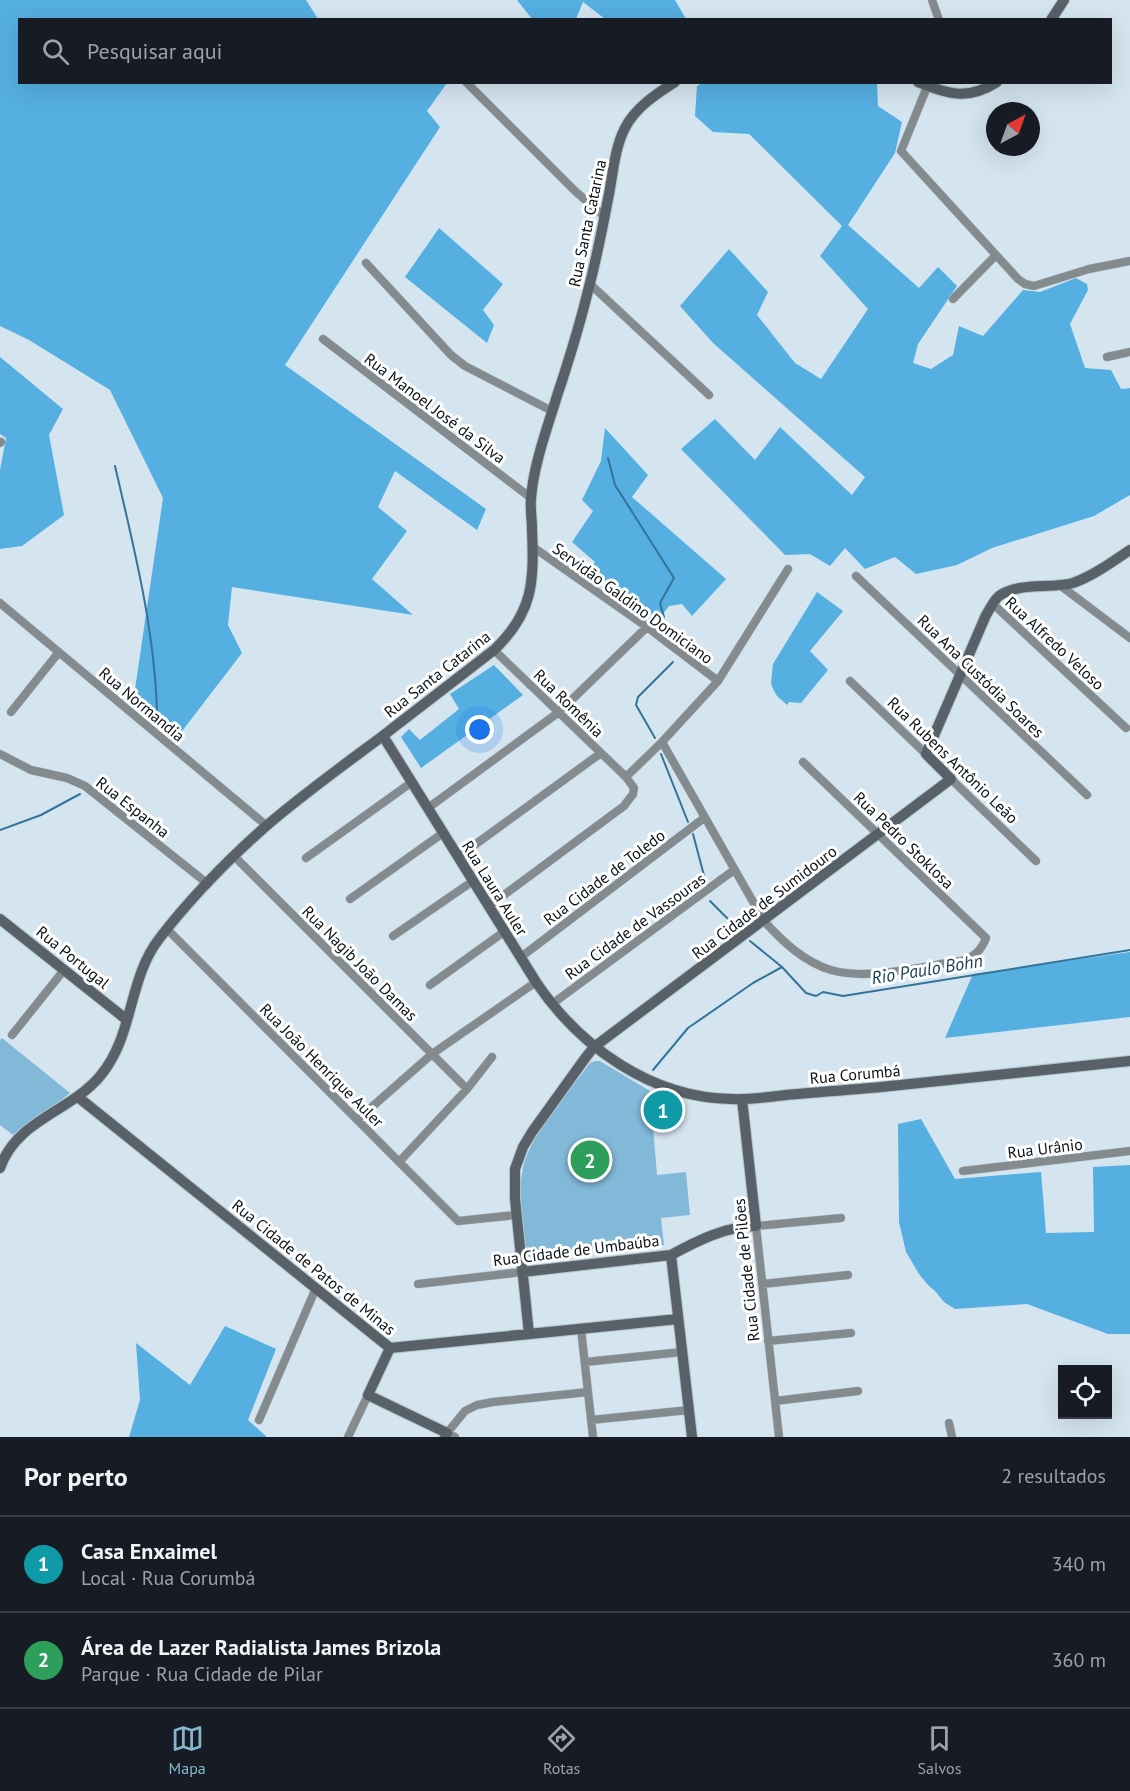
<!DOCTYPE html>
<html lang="pt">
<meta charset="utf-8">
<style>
body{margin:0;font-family:"PT Sans",sans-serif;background:#20242c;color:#f1f3f6}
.controls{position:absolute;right:18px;bottom:18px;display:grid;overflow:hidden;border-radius:0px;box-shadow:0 6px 24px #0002}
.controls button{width:54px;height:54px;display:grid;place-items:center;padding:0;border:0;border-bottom:2px solid #363941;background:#171b24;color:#f1f3f6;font:30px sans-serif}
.compass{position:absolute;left:986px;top:102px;width:54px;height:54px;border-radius:50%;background:#171b24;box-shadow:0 6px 24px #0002;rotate:41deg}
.you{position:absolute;left:480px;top:730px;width:21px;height:21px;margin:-15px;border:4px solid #fff;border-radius:50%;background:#1a73e8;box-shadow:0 0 0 9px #1a73e833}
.badge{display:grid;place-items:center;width:39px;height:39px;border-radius:50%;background:#85b7cc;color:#fff;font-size:20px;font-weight:700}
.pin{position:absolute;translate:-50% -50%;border:3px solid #fff;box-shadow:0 2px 6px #0006}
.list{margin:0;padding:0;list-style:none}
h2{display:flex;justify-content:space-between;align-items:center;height:78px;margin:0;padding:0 24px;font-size:26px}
h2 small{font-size:20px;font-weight:400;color:#9ea1a6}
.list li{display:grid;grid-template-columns:39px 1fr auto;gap:18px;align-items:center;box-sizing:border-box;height:96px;padding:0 24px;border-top:2px solid #363941}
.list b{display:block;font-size:22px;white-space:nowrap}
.list p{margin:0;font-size:20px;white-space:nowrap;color:#9ea1a6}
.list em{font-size:20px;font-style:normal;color:#9ea1a6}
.icon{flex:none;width:33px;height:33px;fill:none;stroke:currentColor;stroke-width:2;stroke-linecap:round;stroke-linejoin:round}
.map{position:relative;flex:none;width:1130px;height:1437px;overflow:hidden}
.search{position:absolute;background:#171b24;box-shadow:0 6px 24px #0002;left:18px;right:18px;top:18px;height:66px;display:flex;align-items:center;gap:15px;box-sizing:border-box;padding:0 21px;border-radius:0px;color:#9ea1a6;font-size:22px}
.sheet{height:270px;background:#171b24}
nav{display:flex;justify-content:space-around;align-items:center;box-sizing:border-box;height:84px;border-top:2px solid #363941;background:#171b24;font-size:16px;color:#9ea1a6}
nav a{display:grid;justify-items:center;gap:3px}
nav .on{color:#85b7cc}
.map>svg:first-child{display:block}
.green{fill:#82b8d8}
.forest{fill:#55afe1}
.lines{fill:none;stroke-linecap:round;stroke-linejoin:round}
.stream{stroke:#337498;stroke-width:2}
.street-casing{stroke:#b4c3cd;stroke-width:9}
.secondary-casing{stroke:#b4c3cd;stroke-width:12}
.street{stroke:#838b8f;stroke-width:8}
.secondary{stroke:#576167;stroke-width:10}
.labels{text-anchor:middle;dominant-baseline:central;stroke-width:6;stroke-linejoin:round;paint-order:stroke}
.street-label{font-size:16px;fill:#0b1115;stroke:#fff}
.water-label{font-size:18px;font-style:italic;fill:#194055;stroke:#fff}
</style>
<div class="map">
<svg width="1130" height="1437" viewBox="0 0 1130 1437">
<rect width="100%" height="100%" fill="#d4e5f0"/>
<!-- green -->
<path class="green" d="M2,1038L70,1093C52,1108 31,1119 13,1135L0,1125V1040Z
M595,1061H600L650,1091L657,1175L686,1172L690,1215L661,1218L664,1245L526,1257C524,1229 517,1196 523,1168C530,1134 569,1092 590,1063Z"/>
<!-- forest -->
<path class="forest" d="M0,0H306L318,19L20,20V82L447,83L427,111L440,127L285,365L486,509L477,530L395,471L378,507L407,531L372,579L413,615L232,587L228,625L242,653L176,739L133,703L163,498L110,390L29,340L0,326Z
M517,0H675L686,19H605L583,2L576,19H532Z
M702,83H877L878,106L902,122L895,153L848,225L919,288L938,267L957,286L918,344L913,363L931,369L953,355L959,326L983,336L1023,290L1040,292L1076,278L1087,284L1088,290L1070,324L1085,368L1111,370L1121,389L1130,388V495L1094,516L992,548L957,565L916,574L895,557L865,569L845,548L830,566L810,554L785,555L681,449L715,419L755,460L780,427L852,495L865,477L713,343L680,306L729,249L768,292L757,315L795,363L821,379L868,309L820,256L842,226L749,134L713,132L695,116L697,86Z
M439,228L503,284L483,310L494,325L487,343L405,277Z
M0,357L63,409L49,435L64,515L22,546L0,549V470L6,438L0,434Z
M605,428L648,475L632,497L726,579L692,616L682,604L669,606L655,624L588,572L595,562L572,542L593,511L582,500L601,461Z
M817,592L843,611L810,651L828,670L801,703L789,702L787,705L777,696L773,689L771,683L773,664Z
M494,665L523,695L421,768L401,737L409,729L420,740L459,709L450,694Z
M1130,952V1017L945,1038L973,974Z
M921,1119L955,1179L1041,1172L1046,1233L1094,1232L1093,1167L1130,1165V1334H1108L1027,1304L955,1309L944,1302L936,1292L928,1285L919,1274L906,1252L899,1222L898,1124Z
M225,1326L276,1349L248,1420L267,1437H129L140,1400L136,1343L190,1385Z"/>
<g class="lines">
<!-- stream -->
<path class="stream" d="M608,458L615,485L674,578L660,603L664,617
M115,466C134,548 155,630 157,714
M655,738L636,705L638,697L673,662
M661,754L688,822
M0,830L41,815L80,794
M693,834L706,883
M710,901L740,931
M750,941L782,967L806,993L816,996L823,992L843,996L1130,950
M653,1070L688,1028L753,983L782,967"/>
<!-- street casing -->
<g class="street-casing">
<path id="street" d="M932,0L939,20
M466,82L575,191L605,217
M929,82L901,151L1018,279L1025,284L1034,286L1089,269L1130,261
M366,263L451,355L465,366L552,411
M590,284L709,395
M953,299L996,255
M323,339L531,498
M1107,357L1130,352
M0,443L1,442
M533,547L647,627L718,681
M856,576L1087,795
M1061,586L1130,638
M0,603L267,826
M993,604L1126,728
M850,681L926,754
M11,712L59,652
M662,742L764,921C782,941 804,962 831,970C868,981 923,966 961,961C974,957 981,951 986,938L803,762
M0,754L31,770L67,778L85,786L208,884
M626,777L662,742L718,681L788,569
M951,779L1036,861
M428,808L559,712L647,627
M234,856L467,1089
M458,857L601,753
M306,858L412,782
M350,899L443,833
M489,906L624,806L633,794L634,788L626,777L494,650
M167,929L458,1221L516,1215
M393,936L473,881
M521,957L704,818
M430,985L505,931
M552,1004L734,870
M12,1035L64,970
M357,1120L432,1054L536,982
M399,1162L467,1089L492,1057
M963,1171L1130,1151
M418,1284L522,1272
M762,1284L848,1275
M581,1329L593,1437
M768,1341L851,1333
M585,1362L682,1352
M775,1401L858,1391
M259,1420L316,1288
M591,1420L689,1410
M949,1423L952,1437
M348,1437L368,1395
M455,1437L447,1433L465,1411L477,1405L493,1402L588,1392
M779,1437L756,1226L841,1218"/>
</g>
<!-- secondary casing -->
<g class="secondary-casing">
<path id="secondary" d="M1051,20L1064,0
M918,82C949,94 967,101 997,82
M383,736L536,982C580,1047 651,1098 732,1099C750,1100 768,1097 786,1095C818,1092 849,1090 881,1087C964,1079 1047,1070 1130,1061
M0,919L127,1020
M78,1097L390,1348L678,1319
M0,1168C17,1119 71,1112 101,1075C134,1035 128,979 159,939C189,900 229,859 265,827C302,795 341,767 380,738C418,709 456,679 494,650C534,612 534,581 532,529C532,519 530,508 531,498C534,463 547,429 557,396C569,360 580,324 589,287C597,257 603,225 609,194C613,173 615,147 625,128C635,108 656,94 675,82
M671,1255L692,1437
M522,1272L671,1255C697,1241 726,1226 756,1226L742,1099
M529,1334L515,1199V1169L523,1147L532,1132L586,1057L594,1047L951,779L926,754L986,615C990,609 993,601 999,596C1018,582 1051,589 1073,583C1093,576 1112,562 1130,550
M390,1348L368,1395L447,1433L445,1437"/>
</g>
<!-- street -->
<use href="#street" class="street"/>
<!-- secondary -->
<use href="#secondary" class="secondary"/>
</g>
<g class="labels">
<!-- street labels -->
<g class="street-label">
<text transform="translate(587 223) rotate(-78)">Rua Santa Catarina</text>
<text transform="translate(435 408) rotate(37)">Rua Manoel José da Silva</text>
<text transform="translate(633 603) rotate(36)">Servidão Galdino Domiciano</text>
<text transform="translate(1055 643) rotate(43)">Rua Alfredo Veloso</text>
<text transform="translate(437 674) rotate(-38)">Rua Santa Catarina</text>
<text transform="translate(981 676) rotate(44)">Rua Ana Custódia Soares</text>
<text transform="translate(569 703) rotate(44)">Rua Romênia</text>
<text transform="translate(142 704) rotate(40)">Rua Normandia</text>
<text transform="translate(953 760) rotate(44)">Rua Rubens Antônio Leão</text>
<text transform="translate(133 807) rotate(38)">Rua Espanha</text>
<text transform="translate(904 840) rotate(44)">Rua Pedro Stoklosa</text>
<text transform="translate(604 877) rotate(-37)">Rua Cidade de Toledo</text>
<text transform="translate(495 888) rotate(58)">Rua Laura Auler</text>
<text transform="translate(764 902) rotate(-37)">Rua Cidade de Sumidouro</text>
<text transform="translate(635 926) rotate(-36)">Rua Cidade de Vassouras</text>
<text transform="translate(73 957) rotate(39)">Rua Portugal</text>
<text transform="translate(360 963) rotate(45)">Rua Nagib João Damas</text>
<text transform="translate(322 1065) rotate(45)">Rua João Henrique Auler</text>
<text transform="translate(855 1074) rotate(-5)">Rua Corumbá</text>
<text transform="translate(1045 1148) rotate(-7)">Rua Urânio</text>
<text transform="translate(576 1250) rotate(-7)">Rua Cidade de Umbaúba</text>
<text transform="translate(314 1267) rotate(39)">Rua Cidade de Patos de Minas</text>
<text transform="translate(746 1270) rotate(-96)">Rua Cidade de Pilões</text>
</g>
<!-- water labels -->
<g class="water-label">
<text transform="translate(927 969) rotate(-9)">Rio Paulo Bohn</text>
</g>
</g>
</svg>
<div class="controls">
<button><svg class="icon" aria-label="locate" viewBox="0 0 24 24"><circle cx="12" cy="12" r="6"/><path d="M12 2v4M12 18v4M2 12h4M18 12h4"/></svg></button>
</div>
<svg class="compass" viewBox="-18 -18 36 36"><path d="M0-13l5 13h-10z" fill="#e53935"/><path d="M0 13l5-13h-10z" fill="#9ea1a6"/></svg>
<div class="you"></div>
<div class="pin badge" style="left:663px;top:1110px;background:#0f9aa8">1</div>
<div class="pin badge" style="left:590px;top:1160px;background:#2e9e5b">2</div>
<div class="search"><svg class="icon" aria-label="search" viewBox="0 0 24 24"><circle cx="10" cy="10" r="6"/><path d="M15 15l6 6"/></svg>Pesquisar aqui</div>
</div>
<section class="sheet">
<h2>Por perto<small>2 resultados</small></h2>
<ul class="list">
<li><span class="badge" style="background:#0f9aa8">1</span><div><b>Casa Enxaimel</b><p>Local · Rua Corumbá</p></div><em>340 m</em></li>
<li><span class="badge" style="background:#2e9e5b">2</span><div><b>Área de Lazer Radialista James Brizola</b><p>Parque · Rua Cidade de Pilar</p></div><em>360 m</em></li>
</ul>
</section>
<nav>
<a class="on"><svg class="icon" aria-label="map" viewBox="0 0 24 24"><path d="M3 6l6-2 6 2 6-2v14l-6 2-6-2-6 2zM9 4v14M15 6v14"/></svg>Mapa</a>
<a><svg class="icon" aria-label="directions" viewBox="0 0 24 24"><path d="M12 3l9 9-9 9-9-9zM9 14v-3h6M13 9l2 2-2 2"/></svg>Rotas</a>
<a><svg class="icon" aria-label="saved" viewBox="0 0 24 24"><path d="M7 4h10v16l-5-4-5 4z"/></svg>Salvos</a>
</nav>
